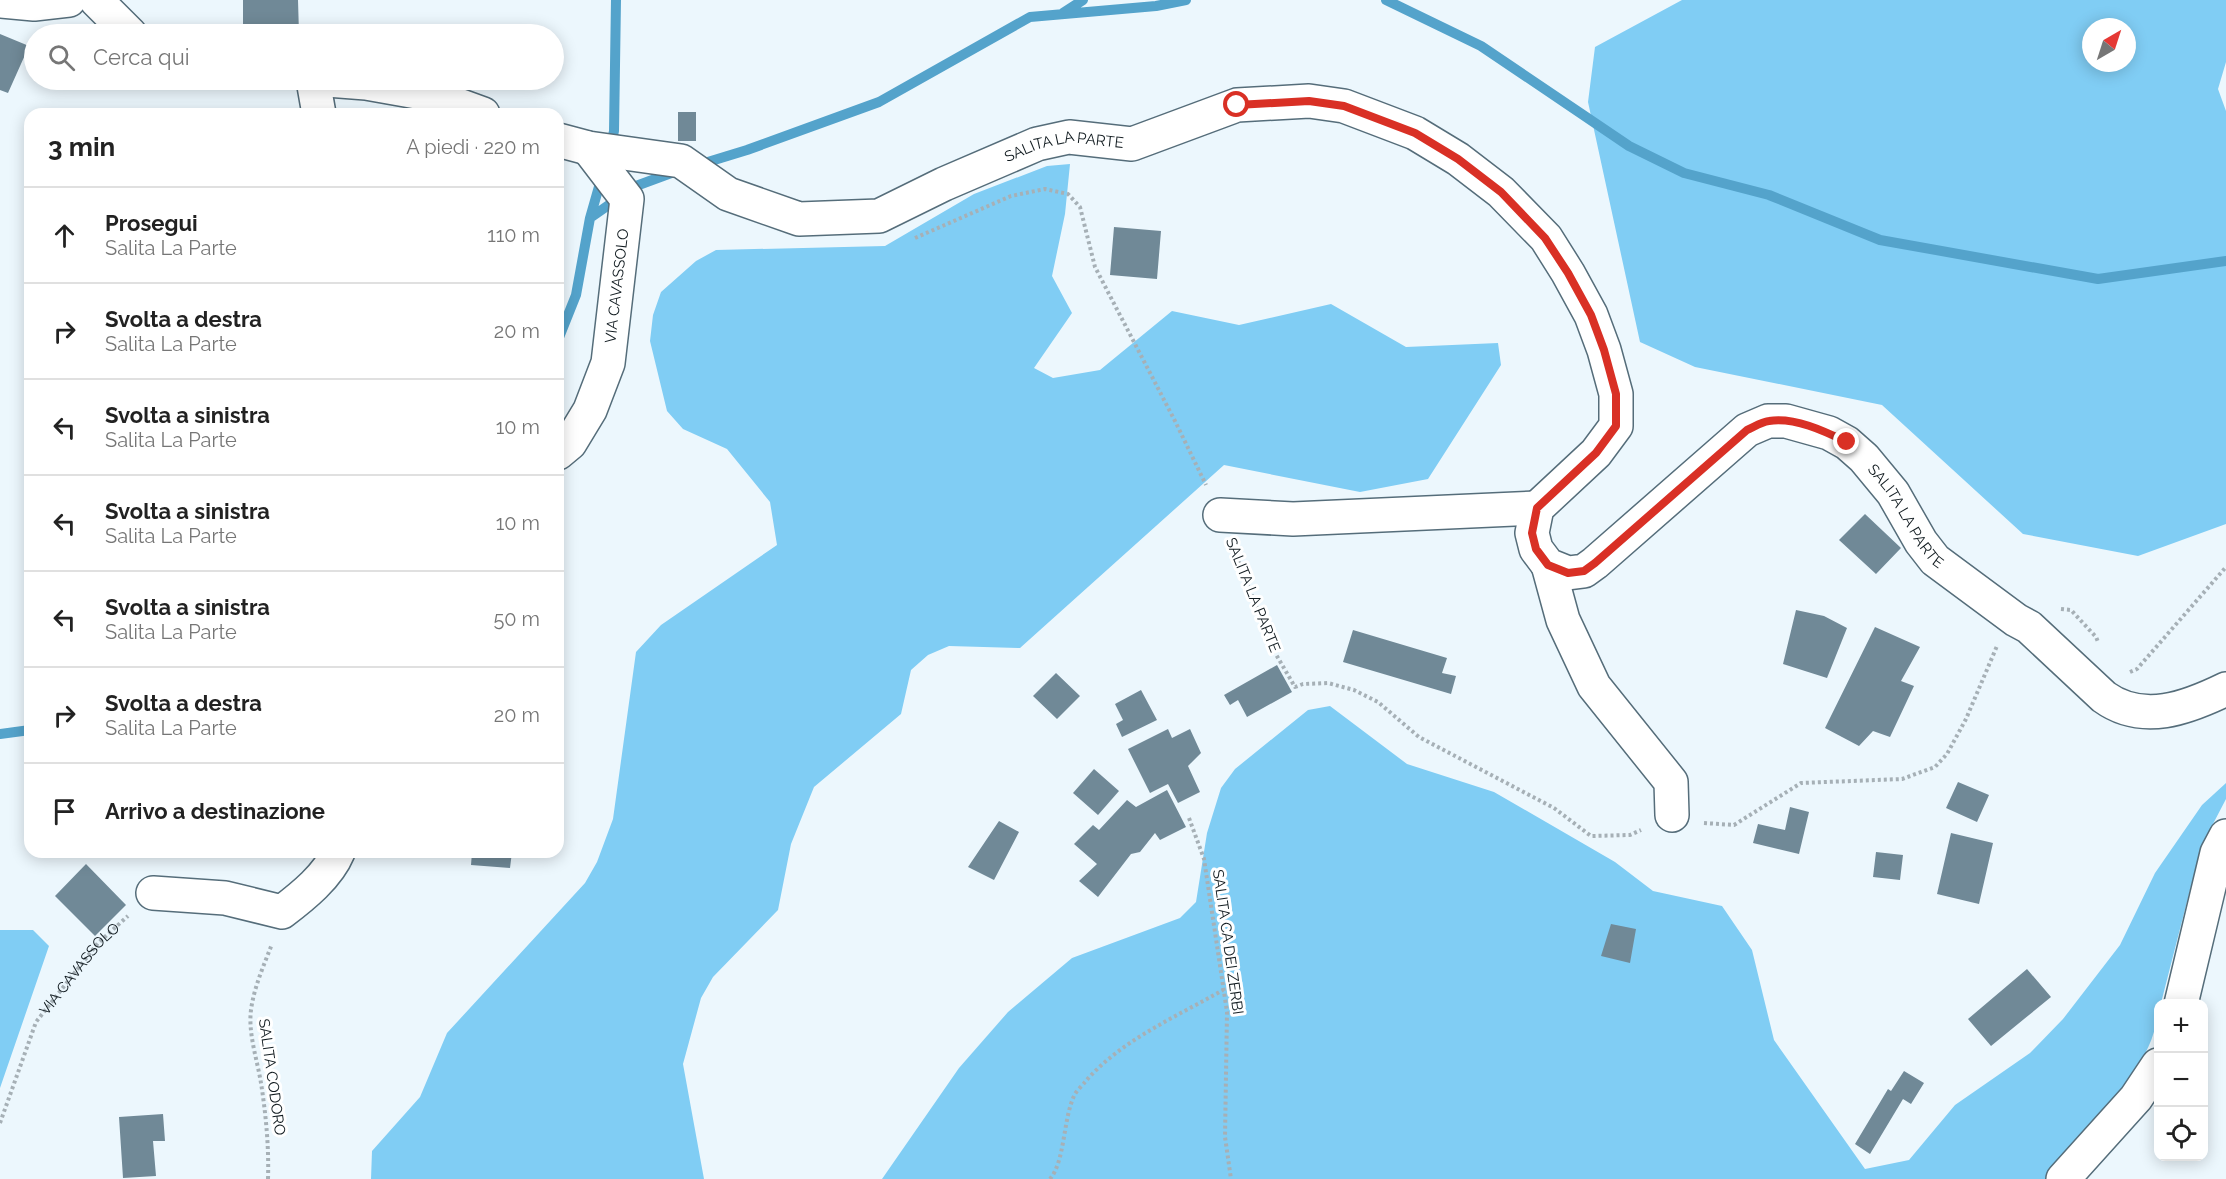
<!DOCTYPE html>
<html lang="it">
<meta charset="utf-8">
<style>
body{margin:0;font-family:Raleway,sans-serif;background:#f6f6f6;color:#222}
.controls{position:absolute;right:18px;bottom:18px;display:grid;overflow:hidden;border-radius:12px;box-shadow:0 3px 15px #0003}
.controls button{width:54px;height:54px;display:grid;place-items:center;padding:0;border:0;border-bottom:2px solid #e0e0e0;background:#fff;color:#222;font:30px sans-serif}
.compass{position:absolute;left:2082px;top:18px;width:54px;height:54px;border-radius:50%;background:#fff;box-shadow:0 3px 15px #0003;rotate:39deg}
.stop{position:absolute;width:18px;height:18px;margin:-14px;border:4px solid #d93025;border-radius:50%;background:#fff}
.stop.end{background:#d93025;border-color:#fff;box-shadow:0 2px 6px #0008}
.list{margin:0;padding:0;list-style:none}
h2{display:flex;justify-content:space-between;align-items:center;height:78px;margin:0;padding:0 24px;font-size:26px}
h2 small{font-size:20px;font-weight:400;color:#767676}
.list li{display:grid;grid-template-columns:39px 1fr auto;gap:18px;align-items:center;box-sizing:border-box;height:96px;padding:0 24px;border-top:2px solid #e0e0e0}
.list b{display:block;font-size:22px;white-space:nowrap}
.list p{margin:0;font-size:20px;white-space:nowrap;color:#767676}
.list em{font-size:20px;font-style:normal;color:#767676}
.icon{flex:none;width:33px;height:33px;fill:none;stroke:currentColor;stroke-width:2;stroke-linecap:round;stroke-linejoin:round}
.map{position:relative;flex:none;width:2226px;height:1179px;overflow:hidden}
.search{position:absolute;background:#fff;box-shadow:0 3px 15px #0003;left:24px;top:24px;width:540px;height:66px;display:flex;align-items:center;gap:15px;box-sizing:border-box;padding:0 21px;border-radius:33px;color:#767676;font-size:22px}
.panel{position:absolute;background:#fff;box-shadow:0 3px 15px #0003;left:24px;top:108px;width:540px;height:750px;border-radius:18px}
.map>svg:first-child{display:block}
.green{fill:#80cdf4;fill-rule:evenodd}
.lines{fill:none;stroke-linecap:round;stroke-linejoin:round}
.stream{stroke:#54a3cb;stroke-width:10}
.building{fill:#708997}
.minor-casing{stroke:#556d7a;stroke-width:36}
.path{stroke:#a6b0b6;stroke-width:4;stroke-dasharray:3 3;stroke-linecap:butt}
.minor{stroke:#fff;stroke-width:33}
.route{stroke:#d93025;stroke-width:8}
.labels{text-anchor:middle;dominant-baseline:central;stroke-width:6;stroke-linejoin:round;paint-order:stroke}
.street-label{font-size:15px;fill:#101a1f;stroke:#fff}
</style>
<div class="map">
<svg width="2226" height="1179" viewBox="0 0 2226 1179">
<rect width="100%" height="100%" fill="#ecf7fd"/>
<!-- green -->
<path class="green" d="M1682,0H2226V62L2218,89L2226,111V524L2138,556L2023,534L1882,405L1695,367L1640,342L1588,102L1595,47ZM2091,27H2127V63H2091Z
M1070,164L1065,214L1052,276L1072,313L1034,368L1053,378L1100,370L1172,311L1239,325L1331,304L1406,347L1498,343L1501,365L1428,479L1360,492L1224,465L1020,648L949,646L928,655L911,670L901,714L814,787L791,844L778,910L713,977L701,998L683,1064L704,1179H371L372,1151L420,1097L447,1033L585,883L597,862L613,819L636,652L661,625L777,545L770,502L727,449L683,429L667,411L650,341L653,315L661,292L696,261L716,250L885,246L974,194L1047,166Z
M1330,706L1407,764L1494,792L1615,862L1653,891L1722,906L1752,950L1774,1040L1865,1169L1909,1160L1955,1105L2030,1053L2063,1019L2120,945L2155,873L2202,805L2226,783V799L2201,847L2161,1003L2158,1004C2158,1054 2120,1090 2090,1127C2076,1143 2064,1161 2051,1179H882L959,1068L1008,1012L1072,958L1180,918L1196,902L1207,833L1221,788L1235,769L1308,710Z
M0,930H33L49,946L0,1088Z"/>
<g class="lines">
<!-- stream -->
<path class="stream" d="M1386,0L1481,46L1629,146L1684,173L1769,195L1880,240L2098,279L2226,261
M1063,13L1083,0
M610,149L614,131L616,0
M698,165L747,150L879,102L1030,17L1156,6L1186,0
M590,218L636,186L674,172
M558,340L576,295L590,218L602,176
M0,734L30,730"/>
</g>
<!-- building -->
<path class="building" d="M243,0H298L299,34H243Z
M0,34L29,46L8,93L0,90Z
M678,112H696V141H678Z
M1114,227L1161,231L1157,279L1110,275Z
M1865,514L1901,548L1876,574L1839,540Z
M1796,610L1824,616L1847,628L1827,678L1783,664Z
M1875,627L1920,647L1901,681L1914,686L1890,737L1873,731L1859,746L1825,728Z
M1353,630L1447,658L1442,673L1456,676L1451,694L1343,662Z
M1277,665L1292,692L1247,717L1238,700L1230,705L1224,695Z
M1056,673L1080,696L1057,719L1033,696Z
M1141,690L1157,720L1122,737L1116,724L1123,720L1115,704Z
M1168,729L1172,738L1190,729L1201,753L1188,766L1200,792L1178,803L1168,784L1150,793L1128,749Z
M1094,769L1119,791L1098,815L1073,793Z
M1958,782L1989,795L1977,822L1946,808Z
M1167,790L1186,827L1160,840L1155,833L1140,852L1131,854L1098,897L1079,881L1097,864L1074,844L1093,825L1099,830L1127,800L1136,807Z
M1790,807L1809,812L1799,854L1753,843L1758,824L1785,830Z
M999,821L1019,832L994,880L968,867Z
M1951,833L1993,843L1979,904L1937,894Z
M472,852H512L510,868L471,865Z
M1876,852L1903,855L1900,880L1873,877Z
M86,864L126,905L95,936L55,896Z
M1611,924L1636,929L1630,963L1601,956Z
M2027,969L2051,997L1991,1046L1968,1019Z
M1904,1071L1924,1083L1911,1104L1903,1099L1870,1154L1855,1144L1888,1089L1891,1091Z
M163,1114L165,1141H153L156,1176L123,1178L119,1117Z"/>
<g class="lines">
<!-- minor casing -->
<g class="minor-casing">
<g id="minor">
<path d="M96,0L130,34"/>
<path d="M0,1L34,4L69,0"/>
<path d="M313,80L319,114"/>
<path d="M327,80L366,83L428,94L483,114"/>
<path id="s2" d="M558,140L588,148L681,161L728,194L799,219L879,216L944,184L1037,144L1069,137L1132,144L1237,105L1309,101L1344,106L1415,133L1458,159L1501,192L1546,238L1568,273L1591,315L1604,350L1616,394V426L1596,453L1537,508L1532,533L1536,549L1548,565L1568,573L1584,571L1595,563L1747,430L1768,421H1786L1829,433L1847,443L1864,458L1893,493L1921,542L1935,560L2016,620L2029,627L2104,697C2143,725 2187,708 2226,689"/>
<path id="s3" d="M558,453L570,443L590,410L608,363L627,199L588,148"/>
<path d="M1220,515L1293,519L1537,508"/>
<path d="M1548,565L1563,620L1594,686L1671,782L1672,815"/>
<path d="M153,893L225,898L282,912C303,896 328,876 338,852"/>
<path d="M2181,1004L2217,853L2226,836"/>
<path d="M2063,1179L2136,1098L2158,1065"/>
</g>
</g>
<!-- path -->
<g class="path">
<path d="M915,238L1011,196L1045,189L1068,194L1080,207L1095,267L1175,421L1206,485"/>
<path d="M1234,550L1274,651L1295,687L1303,684L1328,683L1354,690L1378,702L1419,737L1554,808L1591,836L1630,835L1641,830"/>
<path d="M2061,609L2071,610L2096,637L2098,642"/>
<path d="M2130,672L2137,669L2226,567"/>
<path d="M1189,818L1204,859L1227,1012L1225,1137L1231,1179"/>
<path d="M1704,823L1734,825L1801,783L1902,779L1935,767L1947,754L1966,719L1997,646"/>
<path id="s1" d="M0,1123L36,1022L98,943L128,916"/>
<path d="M268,1179C269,1147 266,1115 261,1083C257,1059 248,1033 251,1010C254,987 264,965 272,944"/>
<path d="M1050,1179C1065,1161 1063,1120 1074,1096C1076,1091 1082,1086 1085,1082C1121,1040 1176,1017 1223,990"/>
</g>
<!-- minor -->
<use href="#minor" class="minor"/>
</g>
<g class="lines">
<!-- route -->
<path class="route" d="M1237,105L1309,101L1344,106L1415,133L1458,159L1501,192L1545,238L1568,273L1591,315L1604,350L1616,394V426L1596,453L1537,508L1532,533L1536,549L1548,565L1568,573L1584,571L1595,563L1747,430C1754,427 1761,422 1769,421C1795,417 1824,431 1847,442"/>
</g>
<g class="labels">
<!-- street labels -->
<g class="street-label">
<text stroke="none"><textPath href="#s2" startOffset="538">SALITA LA PARTE</textPath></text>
<text stroke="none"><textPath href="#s3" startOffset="182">VIA CAVASSOLO</textPath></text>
<text stroke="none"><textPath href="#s2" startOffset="1906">SALITA LA PARTE</textPath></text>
<text transform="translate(1253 595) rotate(68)">SALITA LA PARTE</text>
<text transform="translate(1228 942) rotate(82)">SALITA CA DEI ZERBI</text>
<text stroke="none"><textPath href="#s1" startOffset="176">VIA CAVASSOLO</textPath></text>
<text transform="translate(272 1077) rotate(82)">SALITA CODORO</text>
</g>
</g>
</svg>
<div class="controls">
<button>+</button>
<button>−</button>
<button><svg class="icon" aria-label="locate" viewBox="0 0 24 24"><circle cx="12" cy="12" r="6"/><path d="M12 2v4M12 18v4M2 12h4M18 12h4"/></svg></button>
</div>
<svg class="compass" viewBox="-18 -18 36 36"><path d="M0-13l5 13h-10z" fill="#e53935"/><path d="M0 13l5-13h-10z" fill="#767676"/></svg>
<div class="stop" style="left:1237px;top:105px"></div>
<div class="stop end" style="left:1847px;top:442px"></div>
<div class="search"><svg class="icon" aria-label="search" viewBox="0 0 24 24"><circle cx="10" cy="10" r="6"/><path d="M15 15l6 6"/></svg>Cerca qui</div>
<section class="panel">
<h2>3 min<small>A piedi · 220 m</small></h2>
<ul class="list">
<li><svg class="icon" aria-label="ahead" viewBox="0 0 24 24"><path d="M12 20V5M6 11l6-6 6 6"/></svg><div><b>Prosegui</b><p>Salita La Parte</p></div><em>110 m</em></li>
<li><svg class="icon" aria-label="right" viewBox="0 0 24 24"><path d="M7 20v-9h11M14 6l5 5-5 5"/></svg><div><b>Svolta a destra</b><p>Salita La Parte</p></div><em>20 m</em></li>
<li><svg class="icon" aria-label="left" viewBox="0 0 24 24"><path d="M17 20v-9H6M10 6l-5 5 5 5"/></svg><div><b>Svolta a sinistra</b><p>Salita La Parte</p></div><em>10 m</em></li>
<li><svg class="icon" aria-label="left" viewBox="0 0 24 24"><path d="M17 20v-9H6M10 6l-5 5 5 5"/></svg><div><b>Svolta a sinistra</b><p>Salita La Parte</p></div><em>10 m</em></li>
<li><svg class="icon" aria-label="left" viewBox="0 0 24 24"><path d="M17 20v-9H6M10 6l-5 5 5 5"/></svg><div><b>Svolta a sinistra</b><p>Salita La Parte</p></div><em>50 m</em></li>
<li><svg class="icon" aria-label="right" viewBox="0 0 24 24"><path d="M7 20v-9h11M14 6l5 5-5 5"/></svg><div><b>Svolta a destra</b><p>Salita La Parte</p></div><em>20 m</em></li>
<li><svg class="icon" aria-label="arrive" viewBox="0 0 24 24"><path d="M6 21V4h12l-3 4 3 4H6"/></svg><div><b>Arrivo a destinazione</b></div></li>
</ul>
</section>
</div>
